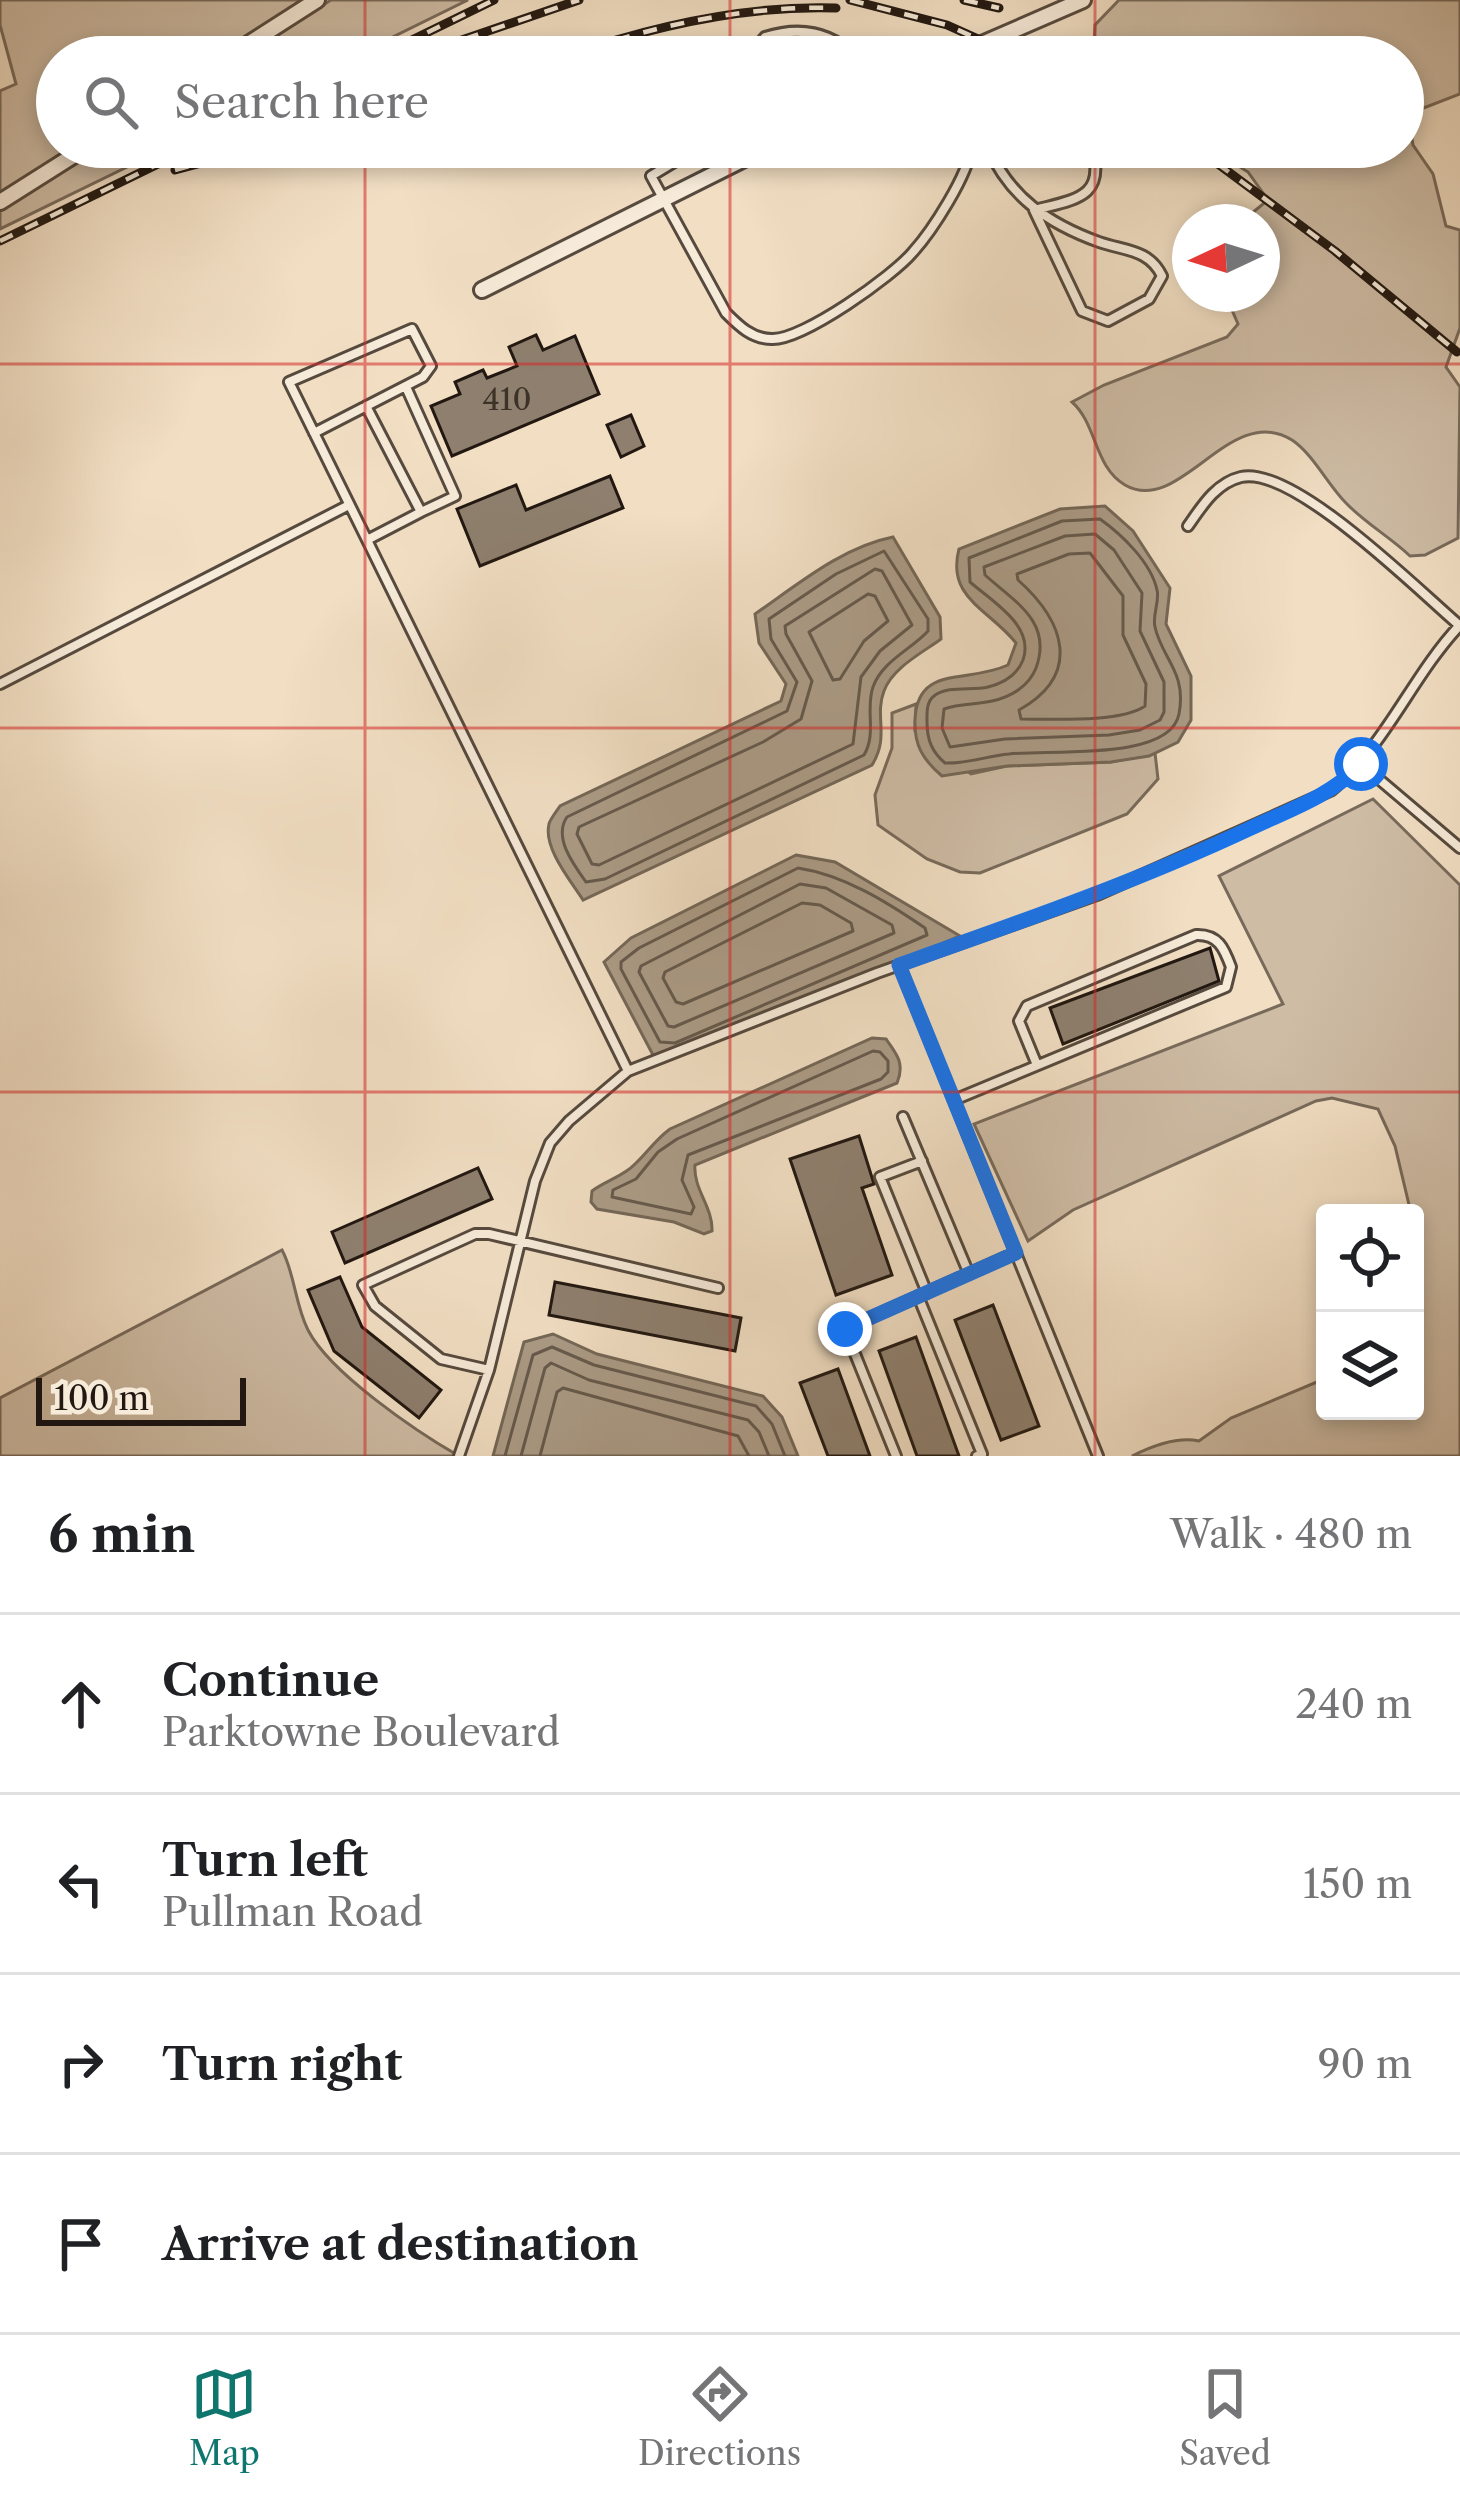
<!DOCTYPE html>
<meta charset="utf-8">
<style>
body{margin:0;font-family:"Libre Caslon Text",serif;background:#f2f2f2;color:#202124}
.controls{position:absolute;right:36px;bottom:36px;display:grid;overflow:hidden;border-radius:12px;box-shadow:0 6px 18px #0003}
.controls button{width:108px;height:108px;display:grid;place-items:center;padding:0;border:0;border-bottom:3px solid #e0e0e0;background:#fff;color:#202124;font:60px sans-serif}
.compass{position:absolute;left:1172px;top:204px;width:108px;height:108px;border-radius:50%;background:#fff;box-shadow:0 6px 18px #0003;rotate:266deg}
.scale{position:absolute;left:36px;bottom:30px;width:210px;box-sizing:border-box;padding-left:12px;border:6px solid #221811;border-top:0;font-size:33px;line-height:42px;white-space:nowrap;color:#221811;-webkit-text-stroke:9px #f6ead8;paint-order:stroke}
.stop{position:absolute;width:36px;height:36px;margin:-27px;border:9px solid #1a73e8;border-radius:50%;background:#fff}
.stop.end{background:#1a73e8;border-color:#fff;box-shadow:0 3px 12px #0008}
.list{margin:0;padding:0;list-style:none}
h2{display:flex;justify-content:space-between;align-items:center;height:156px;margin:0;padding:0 48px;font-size:51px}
h2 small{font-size:39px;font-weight:400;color:#757577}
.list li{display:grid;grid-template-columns:78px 1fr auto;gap:36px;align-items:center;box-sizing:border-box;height:180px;padding:0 48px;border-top:3px solid #e0e0e0}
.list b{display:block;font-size:45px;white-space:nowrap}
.list p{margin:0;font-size:39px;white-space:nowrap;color:#757577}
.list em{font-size:39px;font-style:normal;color:#757577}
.icon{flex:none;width:66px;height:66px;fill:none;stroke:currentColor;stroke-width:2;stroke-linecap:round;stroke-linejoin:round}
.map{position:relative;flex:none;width:1460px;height:1456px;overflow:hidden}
.search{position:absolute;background:#fff;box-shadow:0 6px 18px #0003;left:36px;right:36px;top:36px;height:132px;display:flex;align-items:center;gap:30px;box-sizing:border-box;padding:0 42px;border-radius:66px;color:#757577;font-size:45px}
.sheet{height:876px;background:#fff}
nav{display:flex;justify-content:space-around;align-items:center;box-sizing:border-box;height:168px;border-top:3px solid #e0e0e0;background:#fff;font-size:33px;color:#757577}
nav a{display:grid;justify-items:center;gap:6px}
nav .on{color:#0f766e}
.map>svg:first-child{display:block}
.green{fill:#cebca5;stroke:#786a5b;stroke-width:3}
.water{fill:#ab9b86;stroke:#746757;stroke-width:3}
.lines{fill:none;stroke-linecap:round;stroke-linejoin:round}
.shore{stroke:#665a4c;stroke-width:3}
.building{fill:#8e7f6e;stroke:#221811;stroke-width:3}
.service-casing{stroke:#564a3e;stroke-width:14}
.minor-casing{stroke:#564a3e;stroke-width:20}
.service{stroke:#f6ead8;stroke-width:8}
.minor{stroke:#f6ead8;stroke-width:14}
.rail-casing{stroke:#221811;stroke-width:9}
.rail{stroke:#f6ead8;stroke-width:4.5;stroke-dasharray:14;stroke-linecap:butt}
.route{stroke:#1a73e8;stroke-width:15}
.grid{fill:none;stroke:#d62828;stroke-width:3;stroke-opacity:0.55}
.labels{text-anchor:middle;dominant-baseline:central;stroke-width:9;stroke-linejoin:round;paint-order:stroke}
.number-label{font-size:30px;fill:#3d3228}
</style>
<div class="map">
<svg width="1460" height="1456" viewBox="0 0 1460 1456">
<rect width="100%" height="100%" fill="#f1dec3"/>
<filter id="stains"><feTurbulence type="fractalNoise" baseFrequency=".00167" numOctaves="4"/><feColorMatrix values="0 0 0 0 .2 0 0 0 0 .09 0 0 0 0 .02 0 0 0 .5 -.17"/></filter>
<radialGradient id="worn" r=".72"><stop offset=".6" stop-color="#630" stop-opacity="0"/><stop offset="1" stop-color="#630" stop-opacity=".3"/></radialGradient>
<!-- green -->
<path class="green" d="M0,0H303L214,57H57V147H73L0,193V91L16,84L0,25Z
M331,0H468L352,57H242Z
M1119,0H1460V94L1408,114L1413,145L1433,174L1446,226L1460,230V328L1446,367L1460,387L1458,538L1425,555L1410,556C1390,537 1365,523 1346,503C1328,485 1313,454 1292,440C1230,401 1180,517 1125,485C1094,467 1097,424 1072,402L1104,385L1227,337L1238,324L1225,294H1262V222H1241L1268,200L1248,172L1208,147H1403V57H1114L1094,48L1095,25Z
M100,147H168L0,229V211Z
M916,704L915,731L971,774L1007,766L1111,762L1155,753L1158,779L1127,814L980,873L960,872L927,859L878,825L875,795L892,748V713Z
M1373,799L1460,885V1456H1132C1152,1446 1177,1436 1199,1441L1231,1418L1324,1379L1325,1411H1415V1319L1422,1289L1415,1213H1411L1395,1146L1378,1109L1332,1098L1316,1101L1073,1210L1028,1241L974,1124L1283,1004L1219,876Z
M282,1250C295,1274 295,1305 308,1330C330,1373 417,1432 459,1456H0V1398Z"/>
<!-- water -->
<path class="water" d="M1105,506L1133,531L1170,588L1166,624L1191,676V720L1178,742L1149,756L1111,762L1007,766L942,776C923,760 914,745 915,720C917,664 967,684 1008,665L1016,643C989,609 946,598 959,549L1060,509Z
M893,537L940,617L941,639C922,653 892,668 884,691C874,717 890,736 872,765L583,900C571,881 543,848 549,824C549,821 558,809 560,806L781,701L786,684L759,643L755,614C797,585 842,547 893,537Z
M796,855L835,862L960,936L676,1056L653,1055L604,962L631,938Z
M872,1038L886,1039C897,1054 905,1064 897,1083L695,1165C693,1189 713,1207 712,1231L704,1234L674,1222L597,1209L591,1202L592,1191C605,1181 624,1176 635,1164C648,1152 655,1140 670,1129Z
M553,1334L597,1354L763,1396L782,1417L798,1456H493L524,1342Z"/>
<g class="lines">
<!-- shore -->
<path class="shore" d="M1100,519C1121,534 1151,562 1157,590C1160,601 1152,615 1155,627C1162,659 1187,672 1179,714C1170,762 1047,749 1009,754C987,756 967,764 945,763C932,752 927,740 927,722C927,714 926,702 934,696C948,685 972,691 988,687C1004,683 1017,675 1023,660C1035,626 993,602 970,582L969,558L1062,521Z
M1095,534L1114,550L1142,593L1140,631L1164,682V712L1160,720L1140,730L1109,735L1005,739L950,747L942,728L944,709C960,703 975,705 992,701C1011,697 1029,686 1036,668C1053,622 1015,602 985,575L984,567L1065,536Z
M884,551L928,619V631C912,649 882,661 873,687C865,710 877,733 864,755L605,879L586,882C573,864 553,837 567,817L787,711L797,682L771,639L769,619L836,574Z
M1090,553L1123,596V635L1146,684L1145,706C1121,723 1052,719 1021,719L1019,710C1083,674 1064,621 1018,580L1017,574L1069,554Z
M875,569L882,571L912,625L880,651L861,677L853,744L599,865L592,864L577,834L579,827L763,742L801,719L812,681L786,634L785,626Z
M868,594L875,596L888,621L864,641L840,679L833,680L809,632Z
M798,868C844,875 887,902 925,928L927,935L675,1043L660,1042L621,969V962L639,948Z
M800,884L826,888L892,925L894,933L674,1027L668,1026L639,972L641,966Z
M802,903L820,905L851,923L853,931L683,1004L676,1002L663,978L665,972Z
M873,1051L880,1052L888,1061V1072L881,1079L688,1155L682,1180L694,1207L691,1214L612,1197L613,1190L636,1179L658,1152L677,1139Z
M505,1456L533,1355L552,1347L594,1365L756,1406L772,1424L785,1456
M521,1456L545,1368L551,1363L589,1380L748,1420L759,1432L769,1456
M540,1456L557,1392L563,1388L738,1436L749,1456"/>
</g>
<!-- building -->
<path class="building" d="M536,335L543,350L575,336L599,394L452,456L431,406L460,394L455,382L483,370L487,378L517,366L509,347Z
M631,415L644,446L621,457L607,425Z
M610,476L623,508L480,566L457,509L516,485L526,510Z
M1210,948L1219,981L1063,1044L1050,1008Z
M859,1136L874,1184L862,1188L892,1275L836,1295L790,1159Z
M478,1168L492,1199L345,1263L332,1232Z
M340,1277L362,1327L441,1390L419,1418L334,1351L308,1290Z
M555,1282L741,1318L735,1351L549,1315Z
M993,1305L1039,1426L1001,1440L955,1320Z
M916,1337L959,1456H917L879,1351Z
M838,1369L870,1456H828L800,1383Z"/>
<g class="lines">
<!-- service casing -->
<g class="service-casing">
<path id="service" d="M748,57L765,37C800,26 830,31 856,57
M699,147L651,176L726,313C739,326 752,339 772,339C803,340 893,276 913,252C932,231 969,174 971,147
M988,147C1009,197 1049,224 1099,242C1125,251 1149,249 1162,276L1149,299L1108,321L1082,311L1034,210
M1035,210C1077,199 1106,197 1092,147
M406,387L455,496L421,512
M366,406L421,512L367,540
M314,433L423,377L431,366L412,329L289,382C315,435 341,487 367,540L628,1071
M1188,526C1202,506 1216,483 1241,477C1293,465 1418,590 1459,625
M0,684L349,505
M1361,764L1460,848
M899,965L1098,1456
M954,1100L1226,987L1231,967C1224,948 1218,934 1196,935L1027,1006L1019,1021L1037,1065
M903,1117L969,1274
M922,1161L880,1177L927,1293
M918,1296L982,1454L977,1456
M489,1370L441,1359L375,1306L363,1285L475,1234H489L718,1288
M459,1456L489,1370L535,1181L550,1143L569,1121L628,1071L877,973L1097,895L1332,790C1387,744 1412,676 1460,625
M896,1456L845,1329L1015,1253"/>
</g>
<!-- minor casing -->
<g class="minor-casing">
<path id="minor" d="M228,57L317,0
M952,57L1083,0
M0,202L87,147
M482,290L768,147"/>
</g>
<!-- service -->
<use href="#service" class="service"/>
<!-- minor -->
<use href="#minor" class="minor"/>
<!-- rail casing -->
<g class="rail-casing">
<path id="rail" d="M850,0L947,25L1018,57
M964,0L999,8
M377,57L494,0
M412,57L579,0
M563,57C649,27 745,5 836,8
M1195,147L1335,251L1457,352
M175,170L247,151L328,147
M0,241L193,147"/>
</g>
<!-- rail -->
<use href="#rail" class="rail"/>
</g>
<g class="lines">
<!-- route -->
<path class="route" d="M845,1329L1016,1253L899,965C1018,923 1136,882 1251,828C1289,810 1331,796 1361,764"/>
</g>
<!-- grid -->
<path class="grid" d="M365,0V57M730,0V57M1095,0V57M365,147V1456M730,147V1456M1095,147V1456M0,364H1460M0,728H1460M0,1092H1460"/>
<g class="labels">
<!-- number labels -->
<g class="number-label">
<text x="507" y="399">410</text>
</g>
</g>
<rect width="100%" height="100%" filter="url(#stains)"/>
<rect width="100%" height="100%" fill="url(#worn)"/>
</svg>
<div class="controls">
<button><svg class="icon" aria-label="locate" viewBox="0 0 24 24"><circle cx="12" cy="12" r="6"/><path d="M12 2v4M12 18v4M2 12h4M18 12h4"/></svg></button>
<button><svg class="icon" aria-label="layers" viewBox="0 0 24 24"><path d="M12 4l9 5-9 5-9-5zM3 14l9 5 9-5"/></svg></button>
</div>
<svg class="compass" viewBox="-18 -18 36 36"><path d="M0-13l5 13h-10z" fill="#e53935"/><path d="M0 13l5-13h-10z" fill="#757577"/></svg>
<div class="scale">100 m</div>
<div class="stop" style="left:1361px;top:764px"></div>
<div class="stop end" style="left:845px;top:1329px"></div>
<div class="search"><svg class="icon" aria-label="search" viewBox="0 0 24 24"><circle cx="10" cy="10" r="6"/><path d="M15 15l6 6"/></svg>Search here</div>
</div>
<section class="sheet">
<h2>6 min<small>Walk · 480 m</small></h2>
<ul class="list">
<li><svg class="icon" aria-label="ahead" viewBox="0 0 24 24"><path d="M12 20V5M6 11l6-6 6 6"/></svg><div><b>Continue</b><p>Parktowne Boulevard</p></div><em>240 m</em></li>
<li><svg class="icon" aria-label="left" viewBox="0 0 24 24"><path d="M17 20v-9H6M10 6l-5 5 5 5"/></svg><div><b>Turn left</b><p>Pullman Road</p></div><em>150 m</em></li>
<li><svg class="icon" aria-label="right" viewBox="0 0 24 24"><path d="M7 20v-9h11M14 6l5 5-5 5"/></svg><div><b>Turn right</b></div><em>90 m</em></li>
<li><svg class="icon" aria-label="arrive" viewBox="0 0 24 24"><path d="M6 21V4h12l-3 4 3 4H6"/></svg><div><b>Arrive at destination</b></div></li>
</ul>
</section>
<nav>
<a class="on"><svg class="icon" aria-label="map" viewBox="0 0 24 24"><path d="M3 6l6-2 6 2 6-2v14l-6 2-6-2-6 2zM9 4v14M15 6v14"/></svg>Map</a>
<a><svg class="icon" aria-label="directions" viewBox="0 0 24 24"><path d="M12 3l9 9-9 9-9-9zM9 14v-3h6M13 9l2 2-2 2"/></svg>Directions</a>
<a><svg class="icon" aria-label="saved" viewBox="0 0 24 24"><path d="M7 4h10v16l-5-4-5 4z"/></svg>Saved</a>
</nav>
